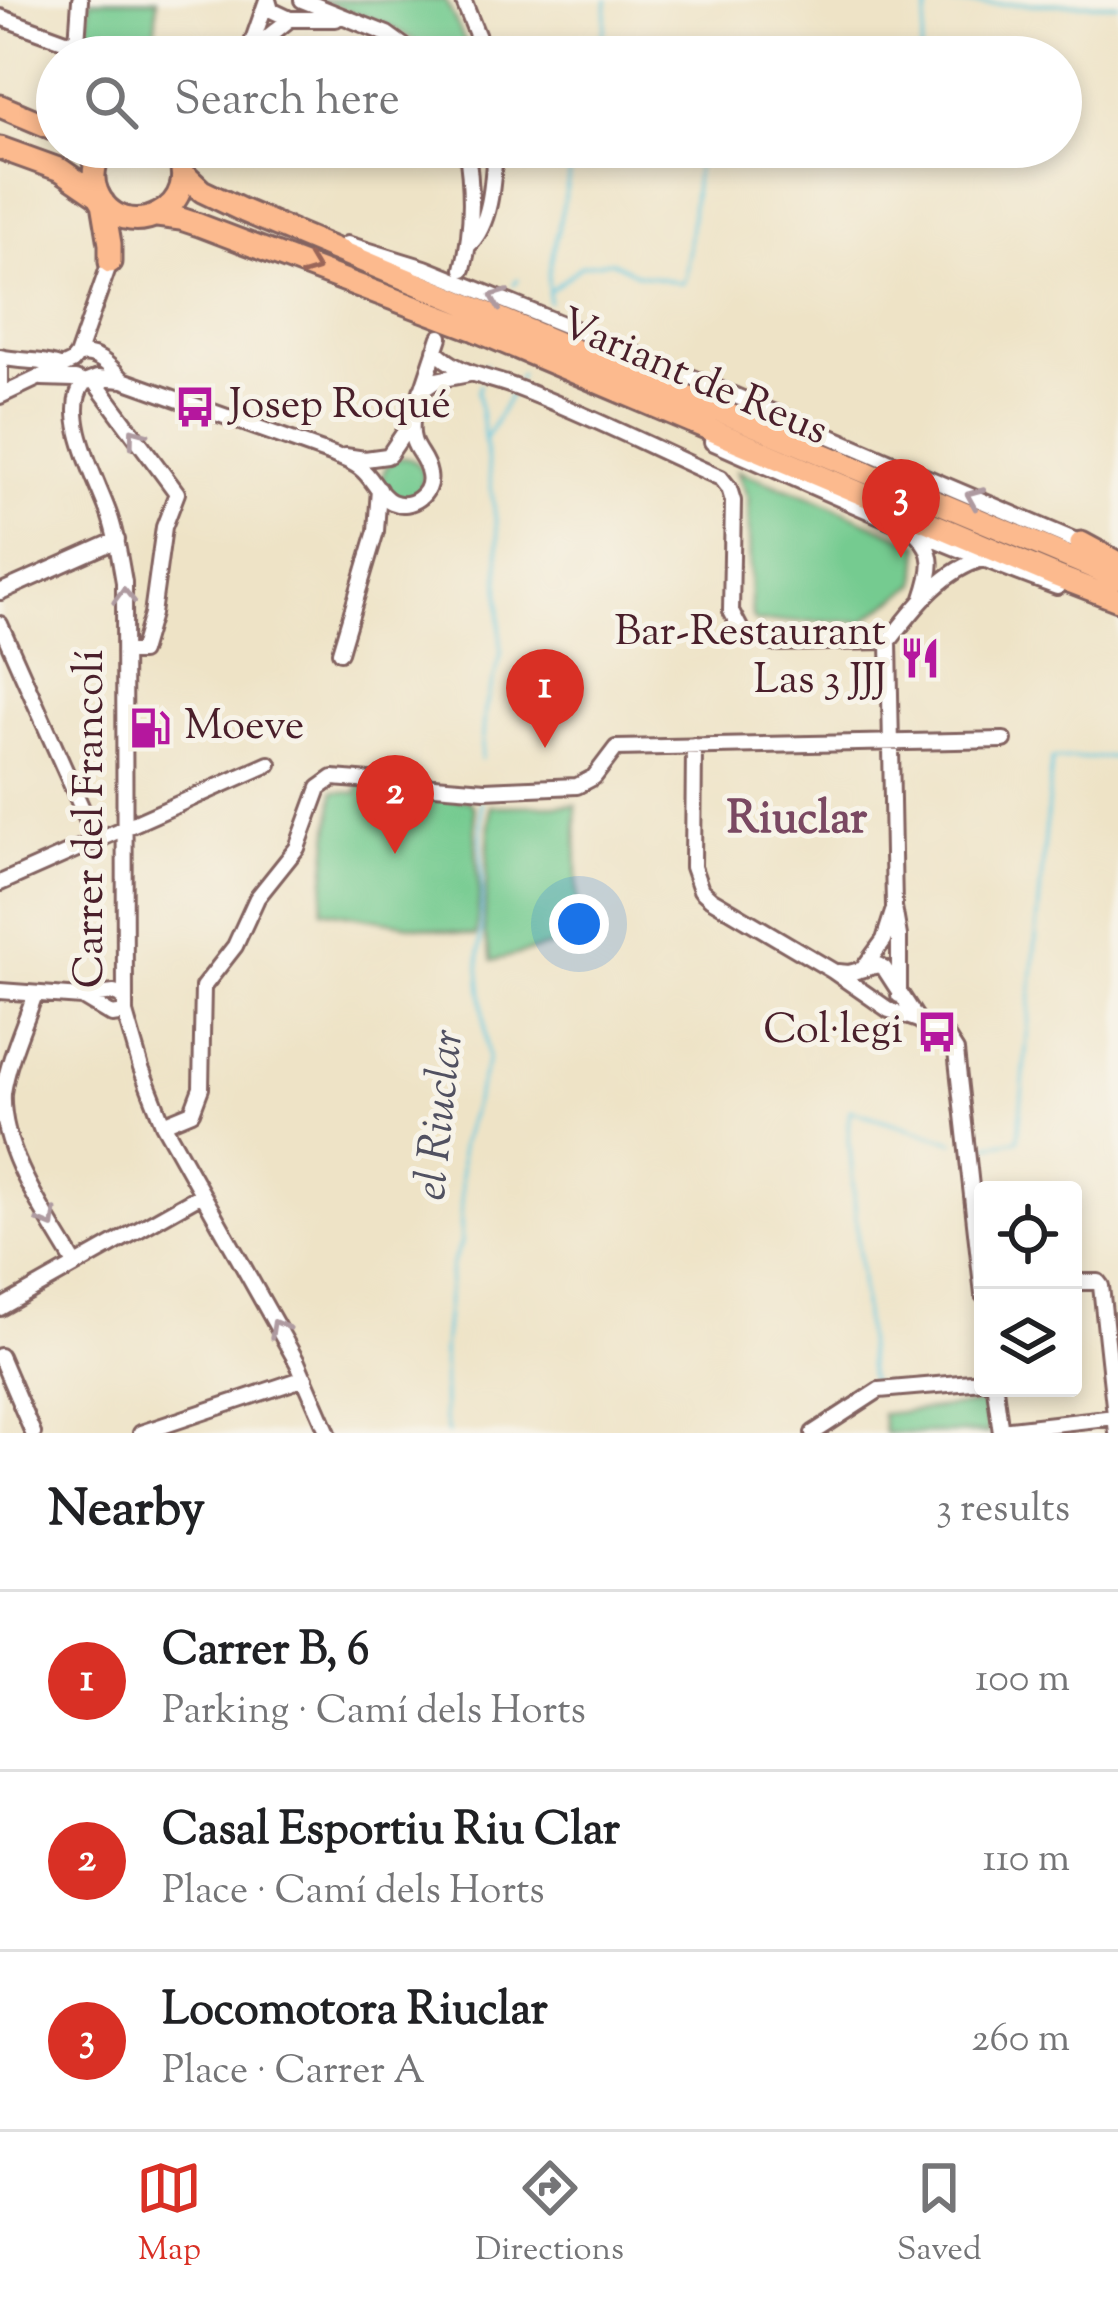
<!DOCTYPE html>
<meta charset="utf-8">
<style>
body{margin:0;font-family:"Sorts Mill Goudy",serif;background:#f6f6f6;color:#202124}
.controls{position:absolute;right:36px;bottom:36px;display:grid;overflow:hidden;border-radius:12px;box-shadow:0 6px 18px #0003}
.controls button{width:108px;height:108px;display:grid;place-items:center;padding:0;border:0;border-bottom:3px solid #e0e0e0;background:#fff;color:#202124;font:60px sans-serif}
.you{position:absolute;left:579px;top:924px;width:42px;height:42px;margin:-30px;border:9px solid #fff;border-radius:50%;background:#1a73e8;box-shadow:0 0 0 18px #1a73e833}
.badge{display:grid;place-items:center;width:78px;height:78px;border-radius:50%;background:#d93025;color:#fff;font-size:39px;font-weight:700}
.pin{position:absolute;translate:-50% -99px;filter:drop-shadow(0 3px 6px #0008)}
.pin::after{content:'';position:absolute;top:63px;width:42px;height:36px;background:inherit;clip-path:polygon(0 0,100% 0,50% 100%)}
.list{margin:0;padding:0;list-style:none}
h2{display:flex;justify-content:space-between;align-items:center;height:156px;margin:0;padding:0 48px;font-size:51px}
h2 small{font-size:39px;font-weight:400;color:#757577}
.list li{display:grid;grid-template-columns:78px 1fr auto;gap:36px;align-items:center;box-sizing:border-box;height:180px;padding:0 48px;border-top:3px solid #e0e0e0}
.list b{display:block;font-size:45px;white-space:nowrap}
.list p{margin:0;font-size:39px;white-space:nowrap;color:#757577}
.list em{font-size:39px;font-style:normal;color:#757577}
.icon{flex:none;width:66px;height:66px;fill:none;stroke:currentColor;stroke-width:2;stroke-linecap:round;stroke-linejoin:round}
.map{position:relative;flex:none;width:1118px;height:1433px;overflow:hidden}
.search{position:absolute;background:#fff;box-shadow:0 6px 18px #0003;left:36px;right:36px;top:36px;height:132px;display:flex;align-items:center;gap:30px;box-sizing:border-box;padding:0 42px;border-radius:66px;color:#757577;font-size:45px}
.sheet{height:696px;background:#fff}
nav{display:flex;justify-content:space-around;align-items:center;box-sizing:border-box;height:168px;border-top:3px solid #e0e0e0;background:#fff;font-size:33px;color:#757577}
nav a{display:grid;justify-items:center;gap:6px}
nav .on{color:#d93025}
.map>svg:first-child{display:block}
.green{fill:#74cb90;stroke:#5f755e;stroke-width:3}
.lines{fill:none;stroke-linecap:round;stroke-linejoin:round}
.stream{stroke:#62c7df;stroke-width:3}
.minor-casing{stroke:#836461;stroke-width:20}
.trunk-casing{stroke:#836461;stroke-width:27}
.minor{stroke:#fff;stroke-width:14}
.trunk{stroke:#fcba8e;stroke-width:21}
.oneway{stroke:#9a6558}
.oneway2{stroke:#ae9aa0}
.labels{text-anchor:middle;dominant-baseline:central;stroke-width:10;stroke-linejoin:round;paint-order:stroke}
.street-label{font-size:42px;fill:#4a1f2b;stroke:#f7f3e8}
.poi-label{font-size:42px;fill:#4a1f2b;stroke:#f7f3e8;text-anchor:start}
.neighbourhood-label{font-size:45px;font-weight:bold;fill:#7a4962;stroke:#f7f3e8}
.water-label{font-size:45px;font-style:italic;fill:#515161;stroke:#f7f3e8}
</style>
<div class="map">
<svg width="1118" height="1433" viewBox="0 0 1118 1433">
<rect width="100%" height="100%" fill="#f7f3e8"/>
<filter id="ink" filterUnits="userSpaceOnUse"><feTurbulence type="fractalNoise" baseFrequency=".00833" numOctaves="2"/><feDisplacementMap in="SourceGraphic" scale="24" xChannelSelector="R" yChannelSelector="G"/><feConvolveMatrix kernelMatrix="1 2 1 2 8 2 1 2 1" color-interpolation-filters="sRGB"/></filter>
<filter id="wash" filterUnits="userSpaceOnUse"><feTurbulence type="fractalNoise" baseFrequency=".004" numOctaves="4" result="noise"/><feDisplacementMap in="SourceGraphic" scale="48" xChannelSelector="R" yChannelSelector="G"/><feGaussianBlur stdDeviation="2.7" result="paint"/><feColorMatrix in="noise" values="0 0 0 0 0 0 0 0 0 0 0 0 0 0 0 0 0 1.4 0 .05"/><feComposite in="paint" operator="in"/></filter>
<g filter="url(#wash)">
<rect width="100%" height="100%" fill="#eee3c6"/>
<!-- green -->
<path class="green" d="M90,0H157L155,36L88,32Z
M317,0H445L473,57H433C397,21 362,16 317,0Z
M383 478a20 20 0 1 1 40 0a20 20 0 1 1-40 0Z
M737,471L808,496L920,545L917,584L863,621L757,622L752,617L751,603L748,498Z
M358,785L449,793V799L469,801L474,807L479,897L476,936L322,910L334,791L357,793Z
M576,805L578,939L492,961L484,932L490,806Z
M984,1403L988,1433H884L882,1414Z"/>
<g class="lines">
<!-- stream -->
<path class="stream" d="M595,57L605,28L607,0
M920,57L928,4H1118
M514,284L518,279
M550,291L581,266L611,261L637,274L683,283L686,275L697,163L705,155L739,159L883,163L884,155H903L910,152V147
M549,302L548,277L575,147
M484,369L486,364
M518,379L520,374
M480,385L478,392L498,537L501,655L485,709L481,759
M485,440L510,395
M987,1145L1018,1140L1052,759L1118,757
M873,1387L869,1374L848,1125L850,1110L954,1142
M448,1433L444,1416L443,1350L451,1267L461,1243V1146L488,1059L479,968L482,899L481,801"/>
</g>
</g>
<g filter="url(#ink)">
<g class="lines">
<!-- minor casing -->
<g class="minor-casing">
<path id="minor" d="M268,0L271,10L290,19H336
M302,0L387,34L419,57
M463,0L486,57
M0,17L77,45
M76,57L80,0
M247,57L267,0
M251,57L269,36L290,19
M347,244L425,268L672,369L1081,543
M469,245C492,223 493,178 495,147
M463,269C473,229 473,188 466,147
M435,350C458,375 487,376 518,388C587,414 653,448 721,478L729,488L733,501L731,611L742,632L770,643L889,641
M77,356C95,349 111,367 123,380
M0,357C20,362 44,359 62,367
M0,361V388
M42,378L75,379L84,383L97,378L123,380L334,455C343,459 353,462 360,468C373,477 378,496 392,502C411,510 433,494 429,474C425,451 409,451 412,421
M94,381L177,493L164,527L152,614L141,652H124
M84,383C59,415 99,483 110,517C117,538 120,560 124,582L125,1013L141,1068L163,1124L297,1362L328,1433
M421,391L437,380L469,374
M0,396L72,362L77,356L110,262
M712,442C826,492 940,545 1057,587
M389,455L412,421L440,337
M345,456L365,459L387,456
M915,532C937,553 932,571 923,598
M0,592L117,540
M0,624L96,840
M889,641L894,907L899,936V995
M889,641C914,609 942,570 983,559
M340,652L376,531L379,489
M694,746L693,867L701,890L711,899L833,971L889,1010L918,1020L947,1037L956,1051L983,1295
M0,883L269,764
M865,966L884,940L893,912
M838,972L849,973L878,965L884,968L917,1019
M0,991L82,997L114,993L123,997
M35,994C24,1026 8,1060 3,1093C0,1151 47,1216 75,1264
M82,997L112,1015L125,1013
M163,1124L192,1112L201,1088L203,987L235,946L257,898L297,848L319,788L333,778L485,790L577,786L594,777L616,748L1004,740
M1073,1282H1098L1101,1286L1117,1433
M0,1308L202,1194
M0,1356L33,1433
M995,1388L1001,1433
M1001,1430L1115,1417
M141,1433L305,1378
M813,1433L879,1390L983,1381"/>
</g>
<!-- trunk casing -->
<g class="trunk-casing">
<path id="trunk" d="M0,106L57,130
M103,147C95,161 90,176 97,192C121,250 212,207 173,147
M0,148L61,170L99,196
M183,173L202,191L244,211L1118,578
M103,202L110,244V262
M157,216L181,219L199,225L475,330L1056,576L1118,600
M1081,543L1118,563"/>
</g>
<!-- minor -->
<use href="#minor" class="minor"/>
<!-- trunk -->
<use href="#trunk" class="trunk"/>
</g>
<!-- one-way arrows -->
<defs><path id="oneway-chevron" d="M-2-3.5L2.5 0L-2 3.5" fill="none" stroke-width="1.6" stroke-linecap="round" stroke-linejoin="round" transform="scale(3)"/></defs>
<use class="oneway" href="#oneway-chevron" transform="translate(311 267) rotate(21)"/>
<g class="oneway2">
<use href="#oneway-chevron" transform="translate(498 298) rotate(-158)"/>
<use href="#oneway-chevron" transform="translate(136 436) rotate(-127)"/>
<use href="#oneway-chevron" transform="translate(974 497) rotate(-157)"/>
<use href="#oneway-chevron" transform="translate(124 596) rotate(-92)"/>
<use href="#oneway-chevron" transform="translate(49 1220) rotate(60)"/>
<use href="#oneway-chevron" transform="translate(278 1328) rotate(-119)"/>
</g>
</g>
<!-- icons -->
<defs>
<g id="bus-bare" transform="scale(3.24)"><path d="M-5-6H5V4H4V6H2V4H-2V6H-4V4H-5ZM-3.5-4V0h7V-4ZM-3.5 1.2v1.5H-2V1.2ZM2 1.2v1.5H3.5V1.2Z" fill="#b5179e" stroke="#f7f3e8" stroke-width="2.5" paint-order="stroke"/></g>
<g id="restaurant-bare" transform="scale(3.24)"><path d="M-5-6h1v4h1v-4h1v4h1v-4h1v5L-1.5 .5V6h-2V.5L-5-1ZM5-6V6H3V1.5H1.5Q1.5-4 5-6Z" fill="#b5179e" stroke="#f7f3e8" stroke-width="2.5" paint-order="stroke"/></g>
<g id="fuel-bare" transform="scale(3.24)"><path d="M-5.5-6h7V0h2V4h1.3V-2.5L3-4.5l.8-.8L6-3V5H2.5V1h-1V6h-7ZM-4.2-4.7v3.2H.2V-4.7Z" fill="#b5179e" stroke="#f7f3e8" stroke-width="2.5" paint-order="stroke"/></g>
</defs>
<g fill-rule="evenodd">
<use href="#bus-bare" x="195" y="407"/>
<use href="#restaurant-bare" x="920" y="658"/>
<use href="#fuel-bare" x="150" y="728"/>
<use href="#bus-bare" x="937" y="1032"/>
</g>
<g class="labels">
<!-- street labels -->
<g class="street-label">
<text transform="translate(693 379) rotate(23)">Variant de Reus</text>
<text transform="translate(92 819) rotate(-90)">Carrer del Francolí</text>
</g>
<!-- poi labels -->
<g class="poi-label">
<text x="229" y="407">Josep Roqué</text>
<text x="886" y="634" text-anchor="end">Bar-Restaurant<tspan x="886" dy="48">Las 3 JJJ</tspan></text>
<text x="184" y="728">Moeve</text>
<text x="903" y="1032" text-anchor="end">Col·legi</text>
</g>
<!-- neighbourhood labels -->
<g class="neighbourhood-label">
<text x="797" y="821">Riuclar</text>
</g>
<!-- water labels -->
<g class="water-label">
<text transform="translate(442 1115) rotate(-84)">el Riuclar</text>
</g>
</g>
</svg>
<div class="controls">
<button><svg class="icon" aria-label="locate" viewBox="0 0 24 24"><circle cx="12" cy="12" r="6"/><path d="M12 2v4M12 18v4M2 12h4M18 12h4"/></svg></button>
<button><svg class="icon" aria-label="layers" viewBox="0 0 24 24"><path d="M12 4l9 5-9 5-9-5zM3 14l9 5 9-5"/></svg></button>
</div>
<div class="you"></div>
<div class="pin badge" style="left:545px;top:748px">1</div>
<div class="pin badge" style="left:395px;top:854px">2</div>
<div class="pin badge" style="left:901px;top:558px">3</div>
<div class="search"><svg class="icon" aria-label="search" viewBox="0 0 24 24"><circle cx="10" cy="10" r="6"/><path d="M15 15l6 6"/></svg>Search here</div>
</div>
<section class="sheet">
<h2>Nearby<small>3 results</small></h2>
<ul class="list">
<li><span class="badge">1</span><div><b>Carrer B, 6</b><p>Parking · Camí dels Horts</p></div><em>100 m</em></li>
<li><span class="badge">2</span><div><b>Casal Esportiu Riu Clar</b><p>Place · Camí dels Horts</p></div><em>110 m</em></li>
<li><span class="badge">3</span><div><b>Locomotora Riuclar</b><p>Place · Carrer A</p></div><em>260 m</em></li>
</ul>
</section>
<nav>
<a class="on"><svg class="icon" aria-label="map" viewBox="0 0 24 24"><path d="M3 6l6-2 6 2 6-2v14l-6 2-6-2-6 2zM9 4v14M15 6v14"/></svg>Map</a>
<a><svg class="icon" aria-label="directions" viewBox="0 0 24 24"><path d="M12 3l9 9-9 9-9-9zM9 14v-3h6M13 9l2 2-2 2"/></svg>Directions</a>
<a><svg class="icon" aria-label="saved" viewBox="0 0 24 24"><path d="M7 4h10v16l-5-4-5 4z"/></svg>Saved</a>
</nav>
